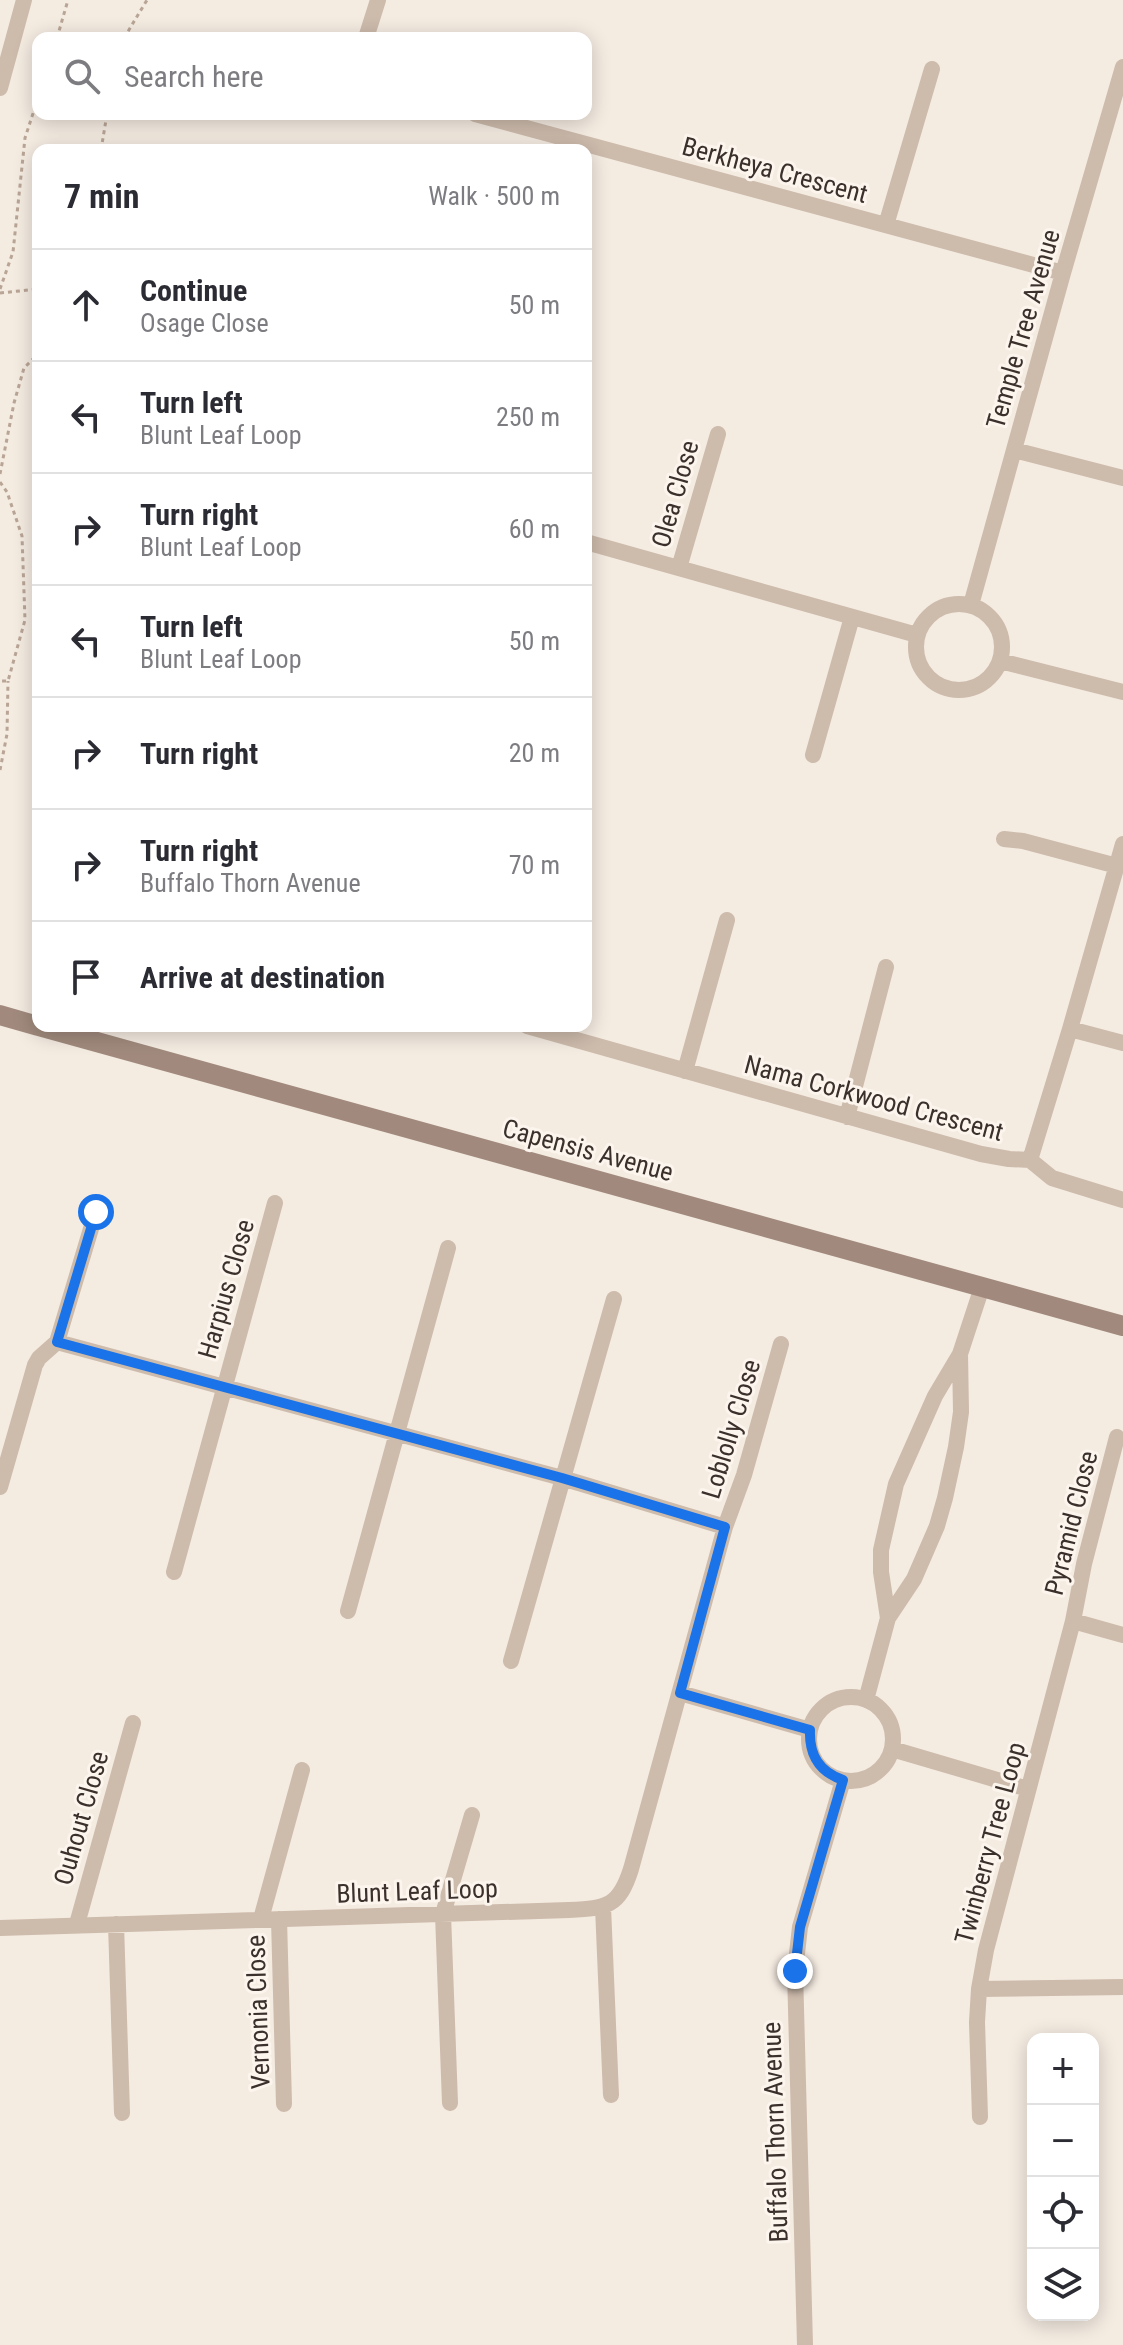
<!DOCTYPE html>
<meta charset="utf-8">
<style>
body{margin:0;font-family:"Roboto Condensed",sans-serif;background:#f2f2f3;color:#2b2b33}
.controls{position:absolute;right:24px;bottom:24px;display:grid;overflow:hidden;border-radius:16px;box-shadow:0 4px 20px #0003}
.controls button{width:72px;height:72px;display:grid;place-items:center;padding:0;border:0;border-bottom:2px solid #e1e1e2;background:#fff;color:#2b2b33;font:40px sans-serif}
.stop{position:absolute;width:24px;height:24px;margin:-18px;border:6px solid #1a73e8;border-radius:50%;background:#fff}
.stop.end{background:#1a73e8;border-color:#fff;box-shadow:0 2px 8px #0008}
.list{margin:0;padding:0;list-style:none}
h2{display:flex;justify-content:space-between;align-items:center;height:104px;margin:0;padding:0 32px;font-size:34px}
h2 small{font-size:26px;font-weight:400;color:#7c7c81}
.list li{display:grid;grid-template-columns:52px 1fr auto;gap:24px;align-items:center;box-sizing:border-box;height:112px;padding:0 32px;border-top:2px solid #e1e1e2}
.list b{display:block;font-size:30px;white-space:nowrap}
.list p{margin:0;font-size:26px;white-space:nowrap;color:#7c7c81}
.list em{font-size:26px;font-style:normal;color:#7c7c81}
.icon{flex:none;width:44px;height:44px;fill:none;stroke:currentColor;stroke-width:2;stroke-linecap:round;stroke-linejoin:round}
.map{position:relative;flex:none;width:1123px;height:2345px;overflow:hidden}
.search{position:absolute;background:#fff;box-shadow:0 4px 20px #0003;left:32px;top:32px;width:560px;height:88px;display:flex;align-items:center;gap:20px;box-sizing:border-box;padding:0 28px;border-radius:16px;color:#7c7c81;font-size:30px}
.panel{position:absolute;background:#fff;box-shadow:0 4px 20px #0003;left:32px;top:144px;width:560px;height:888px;border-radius:16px}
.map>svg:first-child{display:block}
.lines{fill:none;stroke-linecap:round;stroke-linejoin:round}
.path{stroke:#b9a596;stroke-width:3;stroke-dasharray:4 4;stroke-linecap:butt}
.street{stroke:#cdbbac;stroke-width:16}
.secondary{stroke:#a18a7d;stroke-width:20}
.route{stroke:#1a73e8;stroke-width:10}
.labels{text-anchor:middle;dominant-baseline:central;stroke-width:6;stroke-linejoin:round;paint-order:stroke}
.street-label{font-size:26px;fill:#3b302b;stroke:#fbf5ee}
</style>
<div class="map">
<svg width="1123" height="2345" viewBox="0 0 1123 2345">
<rect width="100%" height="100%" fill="#f4ebe1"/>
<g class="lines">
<!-- path -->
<path class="path" d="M57,36L66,38
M57,38L68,0
M124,38L147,0
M101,150L107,114
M0,289L13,252L25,138L38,98
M0,293L38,289
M0,474L14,403L24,368L38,354
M0,482L7,492L22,536L25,620L8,681H0
M0,770L7,734L8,681"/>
<!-- street -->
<path class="street" d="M366,38L378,0
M0,88L24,0
M475,114L1063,273
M886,225L932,69
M1014,450L1123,478
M586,542L917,635
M679,568L718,434
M916 647a43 43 0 1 1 86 0a43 43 0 1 1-86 0Z
M971,605L1063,273L1123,67
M1000,661L1123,692
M813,755L852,617
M1004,839L1023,841L1117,866
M527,1026L981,1154L1009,1159L1030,1160
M1070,1029L1123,1043
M685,1071L727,920
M847,1117L886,967
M1030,1160L1070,1029L1123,844
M1030,1160L1052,1178L1123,1200
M57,1342L562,1478L725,1527
M57,1342L96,1212
M0,1487L35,1365L39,1358L57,1342
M174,1572L275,1203
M348,1611L448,1248
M888,1618L881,1572V1550L896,1484L935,1396L960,1354L982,1287
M1073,1621L1123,1635
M511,1661L614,1299
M680,1693L810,1730
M809 1739a42 42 0 1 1 84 0a42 42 0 1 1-84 0Z
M866,1700L888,1618L914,1579L937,1526L945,1498L956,1447L961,1412L960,1354
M892,1749L1028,1789
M603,1907L611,2095
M261,1919L302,1770
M279,1919L284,2104
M77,1924L133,1723
M116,1924L122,2113
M0,1928L569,1910C607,1908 619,1907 631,1869L725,1527L744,1475L781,1344
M979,1989L1123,1987
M450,2103L443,1914L472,1815
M980,2117L977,2022L979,1989L986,1950L1073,1621L1084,1564L1117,1437
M805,2345L795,1971L800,1927L843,1780"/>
<!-- secondary -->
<path class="secondary" d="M0,1015L38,1026
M39,1026L1123,1326"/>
</g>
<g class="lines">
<!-- route -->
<path class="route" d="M96,1212L57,1342L562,1478L725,1527L680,1693L810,1730C809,1756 820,1772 843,1780L800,1927L795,1971"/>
</g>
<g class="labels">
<!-- street labels -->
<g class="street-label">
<text transform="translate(775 170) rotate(15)">Berkheya Crescent</text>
<text transform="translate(1023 329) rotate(-74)">Temple Tree Avenue</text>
<text transform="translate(675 494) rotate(-74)">Olea Close</text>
<text transform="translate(874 1098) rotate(15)">Nama Corkwood Crescent</text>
<text transform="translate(588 1150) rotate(15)">Capensis Avenue</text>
<text transform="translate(226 1289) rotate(-74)">Harpius Close</text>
<text transform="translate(731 1429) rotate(-73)">Loblolly Close</text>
<text transform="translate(1071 1523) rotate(-76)">Pyramid Close</text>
<text transform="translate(81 1818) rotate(-74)">Ouhout Close</text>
<text transform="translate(990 1843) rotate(-75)">Twinberry Tree Loop</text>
<text transform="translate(417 1891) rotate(-2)">Blunt Leaf Loop</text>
<text transform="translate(258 2012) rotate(-92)">Vernonia Close</text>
<text transform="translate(775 2132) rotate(-92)">Buffalo Thorn Avenue</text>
</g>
</g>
</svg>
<div class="controls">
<button>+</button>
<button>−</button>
<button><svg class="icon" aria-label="locate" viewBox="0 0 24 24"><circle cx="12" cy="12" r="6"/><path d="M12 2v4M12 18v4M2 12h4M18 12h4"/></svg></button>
<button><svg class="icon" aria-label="layers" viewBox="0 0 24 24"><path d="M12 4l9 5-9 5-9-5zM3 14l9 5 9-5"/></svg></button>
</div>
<div class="stop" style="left:96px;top:1212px"></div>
<div class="stop end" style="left:795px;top:1971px"></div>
<div class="search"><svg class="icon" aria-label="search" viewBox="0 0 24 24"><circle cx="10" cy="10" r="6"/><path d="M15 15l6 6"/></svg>Search here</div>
<section class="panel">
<h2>7 min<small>Walk · 500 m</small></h2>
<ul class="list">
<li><svg class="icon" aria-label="ahead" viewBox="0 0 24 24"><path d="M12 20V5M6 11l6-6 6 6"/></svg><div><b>Continue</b><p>Osage Close</p></div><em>50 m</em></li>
<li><svg class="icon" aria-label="left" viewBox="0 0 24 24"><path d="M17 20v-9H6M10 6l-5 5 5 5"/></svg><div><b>Turn left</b><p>Blunt Leaf Loop</p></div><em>250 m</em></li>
<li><svg class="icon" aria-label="right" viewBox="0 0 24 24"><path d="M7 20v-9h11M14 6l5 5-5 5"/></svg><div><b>Turn right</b><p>Blunt Leaf Loop</p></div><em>60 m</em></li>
<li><svg class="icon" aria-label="left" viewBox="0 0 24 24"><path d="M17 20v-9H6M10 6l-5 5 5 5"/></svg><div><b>Turn left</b><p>Blunt Leaf Loop</p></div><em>50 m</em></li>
<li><svg class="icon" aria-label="right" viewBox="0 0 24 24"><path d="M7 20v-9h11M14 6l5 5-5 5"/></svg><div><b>Turn right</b></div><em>20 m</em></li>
<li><svg class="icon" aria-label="right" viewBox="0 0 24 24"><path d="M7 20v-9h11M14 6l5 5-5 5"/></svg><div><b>Turn right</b><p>Buffalo Thorn Avenue</p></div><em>70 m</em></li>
<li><svg class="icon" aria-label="arrive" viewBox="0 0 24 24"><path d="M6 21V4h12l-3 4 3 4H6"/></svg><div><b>Arrive at destination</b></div></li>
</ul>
</section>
</div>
